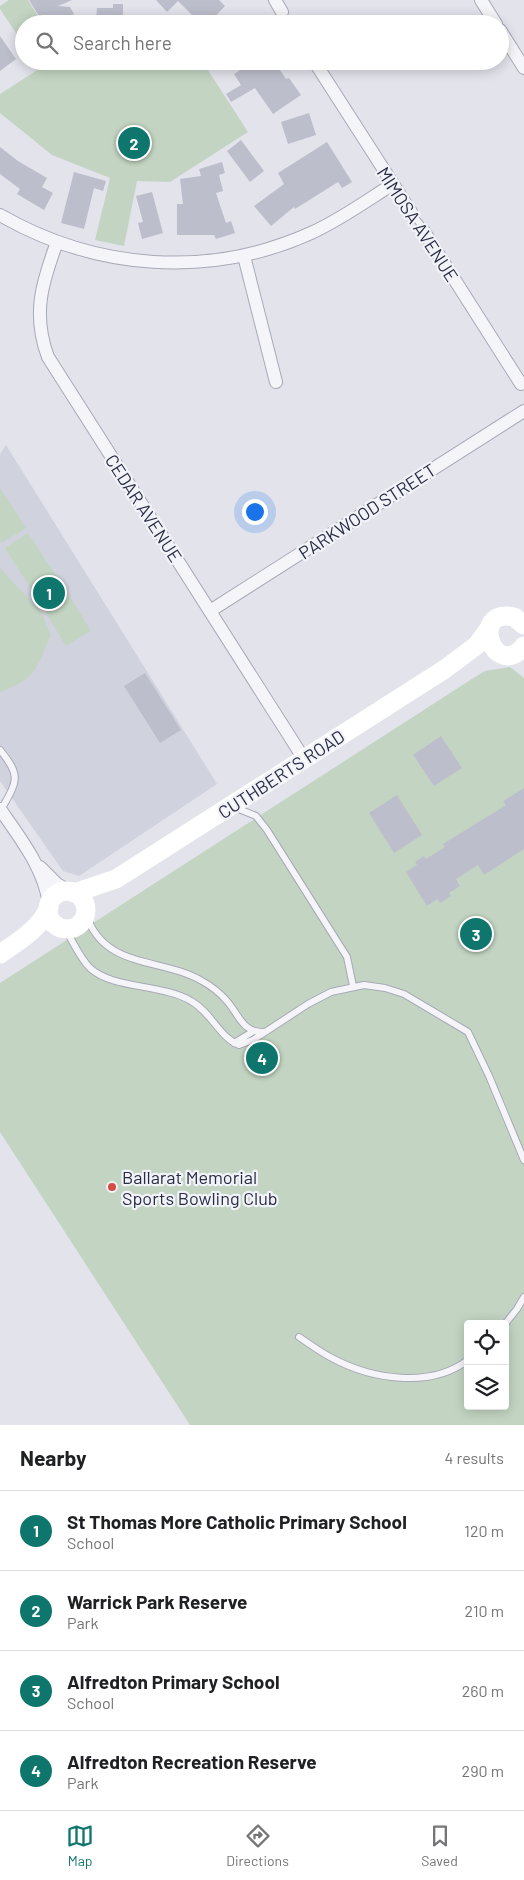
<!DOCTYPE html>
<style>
body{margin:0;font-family:Barlow,sans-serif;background:#f6f6f6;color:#202124}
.controls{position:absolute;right:15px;bottom:15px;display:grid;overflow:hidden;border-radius:5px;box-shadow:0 2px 12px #0003}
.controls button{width:45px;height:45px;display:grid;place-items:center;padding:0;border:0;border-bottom:1px solid #e0e0e0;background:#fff;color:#202124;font:25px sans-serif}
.you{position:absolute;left:254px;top:511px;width:18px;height:18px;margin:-12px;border:4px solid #fff;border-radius:50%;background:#1a73e8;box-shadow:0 0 0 8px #1a73e833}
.badge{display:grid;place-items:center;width:32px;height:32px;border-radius:50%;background:#0f766e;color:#fff;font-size:16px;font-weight:700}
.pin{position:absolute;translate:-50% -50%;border:2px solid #fff;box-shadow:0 1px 5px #0006}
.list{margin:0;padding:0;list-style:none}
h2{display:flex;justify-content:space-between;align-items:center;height:65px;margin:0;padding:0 20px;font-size:21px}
h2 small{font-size:16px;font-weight:400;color:#757577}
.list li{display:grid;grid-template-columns:32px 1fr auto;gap:15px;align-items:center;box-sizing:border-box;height:80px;padding:0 20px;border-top:1px solid #e0e0e0}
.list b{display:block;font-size:19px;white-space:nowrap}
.list p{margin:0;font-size:16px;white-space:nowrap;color:#757577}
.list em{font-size:16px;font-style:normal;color:#757577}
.icon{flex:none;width:28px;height:28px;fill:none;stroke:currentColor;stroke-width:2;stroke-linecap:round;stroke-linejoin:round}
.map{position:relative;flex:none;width:524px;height:1425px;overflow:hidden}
.search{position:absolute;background:#fff;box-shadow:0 2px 12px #0003;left:15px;right:15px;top:15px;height:55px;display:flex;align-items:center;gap:12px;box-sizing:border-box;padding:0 18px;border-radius:28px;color:#757577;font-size:19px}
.sheet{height:385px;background:#fff}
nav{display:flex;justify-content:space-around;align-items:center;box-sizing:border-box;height:70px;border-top:1px solid #e0e0e0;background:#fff;font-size:14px;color:#757577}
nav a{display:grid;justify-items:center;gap:2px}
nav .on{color:#0f766e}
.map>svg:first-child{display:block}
.built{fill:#d0d2dd}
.green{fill:#c3d5c2;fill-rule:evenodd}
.building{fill:#bcbecb}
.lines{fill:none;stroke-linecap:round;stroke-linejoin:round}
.lane-casing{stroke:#a7a9b6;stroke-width:8}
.street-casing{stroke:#a7a9b6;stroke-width:14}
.lane{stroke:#f5f5f9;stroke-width:6}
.street{stroke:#f5f5f9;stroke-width:12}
.secondary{stroke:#fff;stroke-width:19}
.poi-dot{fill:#d54c42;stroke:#f1f3f8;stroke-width:2}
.labels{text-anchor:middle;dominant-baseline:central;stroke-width:4.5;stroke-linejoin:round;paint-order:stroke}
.street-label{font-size:18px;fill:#292d44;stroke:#f1f3f8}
.poi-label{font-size:18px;fill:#292d44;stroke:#f1f3f8;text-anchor:start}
</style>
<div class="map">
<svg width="524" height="1425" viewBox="0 0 524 1425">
<rect width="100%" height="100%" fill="#e2e3eb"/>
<!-- built -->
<path class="built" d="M6,445L217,784L79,876L63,871L0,781V454Z"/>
<!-- green -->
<path class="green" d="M9,0H28L43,24H24V45L0,9V6Z
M34,61H202L248,132L170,182L137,181L124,246L95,240L110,178L52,155L0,113V94L39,69Z
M0,488L26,528L2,543L0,540Z
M28,533L57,577L33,592L5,548Z
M0,568L41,612L51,635C36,668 37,679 0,692Z
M61,582L91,631L66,646L36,597Z
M510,667L524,678V1425H190L0,1132V983L475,677L485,671ZM468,1324H505V1406H468Z"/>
<!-- building -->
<path class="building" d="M29,0H72L58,6L70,7L74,14L59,24H44Z
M156,0H219L225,6L208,24H201L178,1L167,12Z
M113,4H123V24L112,23V20H96L97,8H113Z
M0,36L16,59L0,71Z
M253,61H274L286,79L289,78L301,95L273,114L255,88L231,102L226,94L241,85L234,74Z
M309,113L316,135L288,144L281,122Z
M241,140L264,171L250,182L227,151Z
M327,142L352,182L342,188L338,182L295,209L294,207L271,226L254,206L284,184L278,173Z
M0,147L18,161L47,178L42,187L53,193L44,210L17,194L20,189L0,174Z
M222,162L225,173L219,175L223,191L216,193L226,223L231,221L235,233L216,239L214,235H177V204H183L180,179L201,176L199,169Z
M74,172L106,181L103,191L94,188L84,229L61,223Z
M152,192L163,233L142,239L138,223L143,222L136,196Z
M145,673L181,730L160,743L124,686Z
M441,736L462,768L434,786L413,755Z
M524,788V849L484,875L478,865L456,879L460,886L449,893L451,896L440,903L437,899L427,906L406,872L417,865L415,862L424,856L426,859L445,847L443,844L506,805L503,801Z
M397,795L422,835L394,853L369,813Z"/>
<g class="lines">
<!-- lane casing -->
<g class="lane-casing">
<path id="lane" d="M411,212C414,219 422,223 423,230
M0,750C22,777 17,781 1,810
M234,807L256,816L267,830L347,957L353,986
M86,914C104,970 161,957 202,981C211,986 219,992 226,1000C239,1014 242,1033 264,1032
M65,929C73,941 79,957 90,968C112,989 163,984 191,1001C211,1012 220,1038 239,1045L253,1040L308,1004L331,992L364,985L385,988L404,994L468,1032L489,1076L524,1160
M234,1043L254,1031
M505,1324L517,1309L524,1297
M299,1337C310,1344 320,1352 332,1358C371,1379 430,1389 468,1360"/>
</g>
<!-- street casing -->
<g class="street-casing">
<path id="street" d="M275,0L282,12
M481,0L496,24
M288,22L290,24
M500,30L524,68
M314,61L411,212
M0,215C96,270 209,279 311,233C340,220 366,201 393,184
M423,230L521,384
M57,242C42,283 32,314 48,357L304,759
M244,256L276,382
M210,611L524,411
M0,809C20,838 44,868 49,904
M40,867L57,884L71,892"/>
</g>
<!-- lane -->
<use href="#lane" class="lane"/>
<!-- street -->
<use href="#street" class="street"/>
<!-- secondary -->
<path class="secondary" d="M524,625L514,617C468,607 494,682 524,646
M48 910a19 19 0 1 1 38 0a19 19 0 1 1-38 0Z
M74,893L116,879L445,669L477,645L490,627
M0,954C18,942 41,928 49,907"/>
</g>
<!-- markers -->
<circle class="poi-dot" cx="112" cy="1187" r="5"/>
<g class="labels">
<!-- street labels -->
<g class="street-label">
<text transform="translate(418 224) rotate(57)">MIMOSA AVENUE</text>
<text transform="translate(144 508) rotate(57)">CEDAR AVENUE</text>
<text transform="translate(367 511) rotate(-33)">PARKWOOD STREET</text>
<text transform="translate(281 774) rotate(-33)">CUTHBERTS ROAD</text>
</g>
<!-- poi labels -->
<g class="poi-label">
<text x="122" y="1177">Ballarat Memorial<tspan x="122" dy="21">Sports Bowling Club</tspan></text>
</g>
</g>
</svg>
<div class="controls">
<button><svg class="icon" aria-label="locate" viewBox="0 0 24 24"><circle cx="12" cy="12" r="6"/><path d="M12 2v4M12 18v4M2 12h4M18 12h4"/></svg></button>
<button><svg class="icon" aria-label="layers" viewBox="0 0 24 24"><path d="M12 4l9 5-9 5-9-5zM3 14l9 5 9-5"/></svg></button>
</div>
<div class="you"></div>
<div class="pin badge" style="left:49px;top:593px">1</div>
<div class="pin badge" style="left:134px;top:143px">2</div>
<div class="pin badge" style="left:476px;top:934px">3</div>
<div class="pin badge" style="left:262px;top:1058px">4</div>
<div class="search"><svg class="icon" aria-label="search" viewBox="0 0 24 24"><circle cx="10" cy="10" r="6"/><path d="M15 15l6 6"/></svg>Search here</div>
</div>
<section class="sheet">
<h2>Nearby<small>4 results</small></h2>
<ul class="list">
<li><span class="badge">1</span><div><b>St Thomas More Catholic Primary School</b><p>School</p></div><em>120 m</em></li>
<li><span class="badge">2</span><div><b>Warrick Park Reserve</b><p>Park</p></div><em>210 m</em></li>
<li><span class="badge">3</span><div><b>Alfredton Primary School</b><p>School</p></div><em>260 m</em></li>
<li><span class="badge">4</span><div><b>Alfredton Recreation Reserve</b><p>Park</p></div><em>290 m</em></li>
</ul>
</section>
<nav>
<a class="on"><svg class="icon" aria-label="map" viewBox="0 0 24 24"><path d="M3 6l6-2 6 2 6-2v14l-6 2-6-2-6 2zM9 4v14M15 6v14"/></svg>Map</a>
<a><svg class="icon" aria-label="directions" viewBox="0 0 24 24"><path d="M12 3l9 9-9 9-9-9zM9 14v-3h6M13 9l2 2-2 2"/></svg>Directions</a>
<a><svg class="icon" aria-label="saved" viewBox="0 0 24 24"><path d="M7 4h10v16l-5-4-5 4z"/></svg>Saved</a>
</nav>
